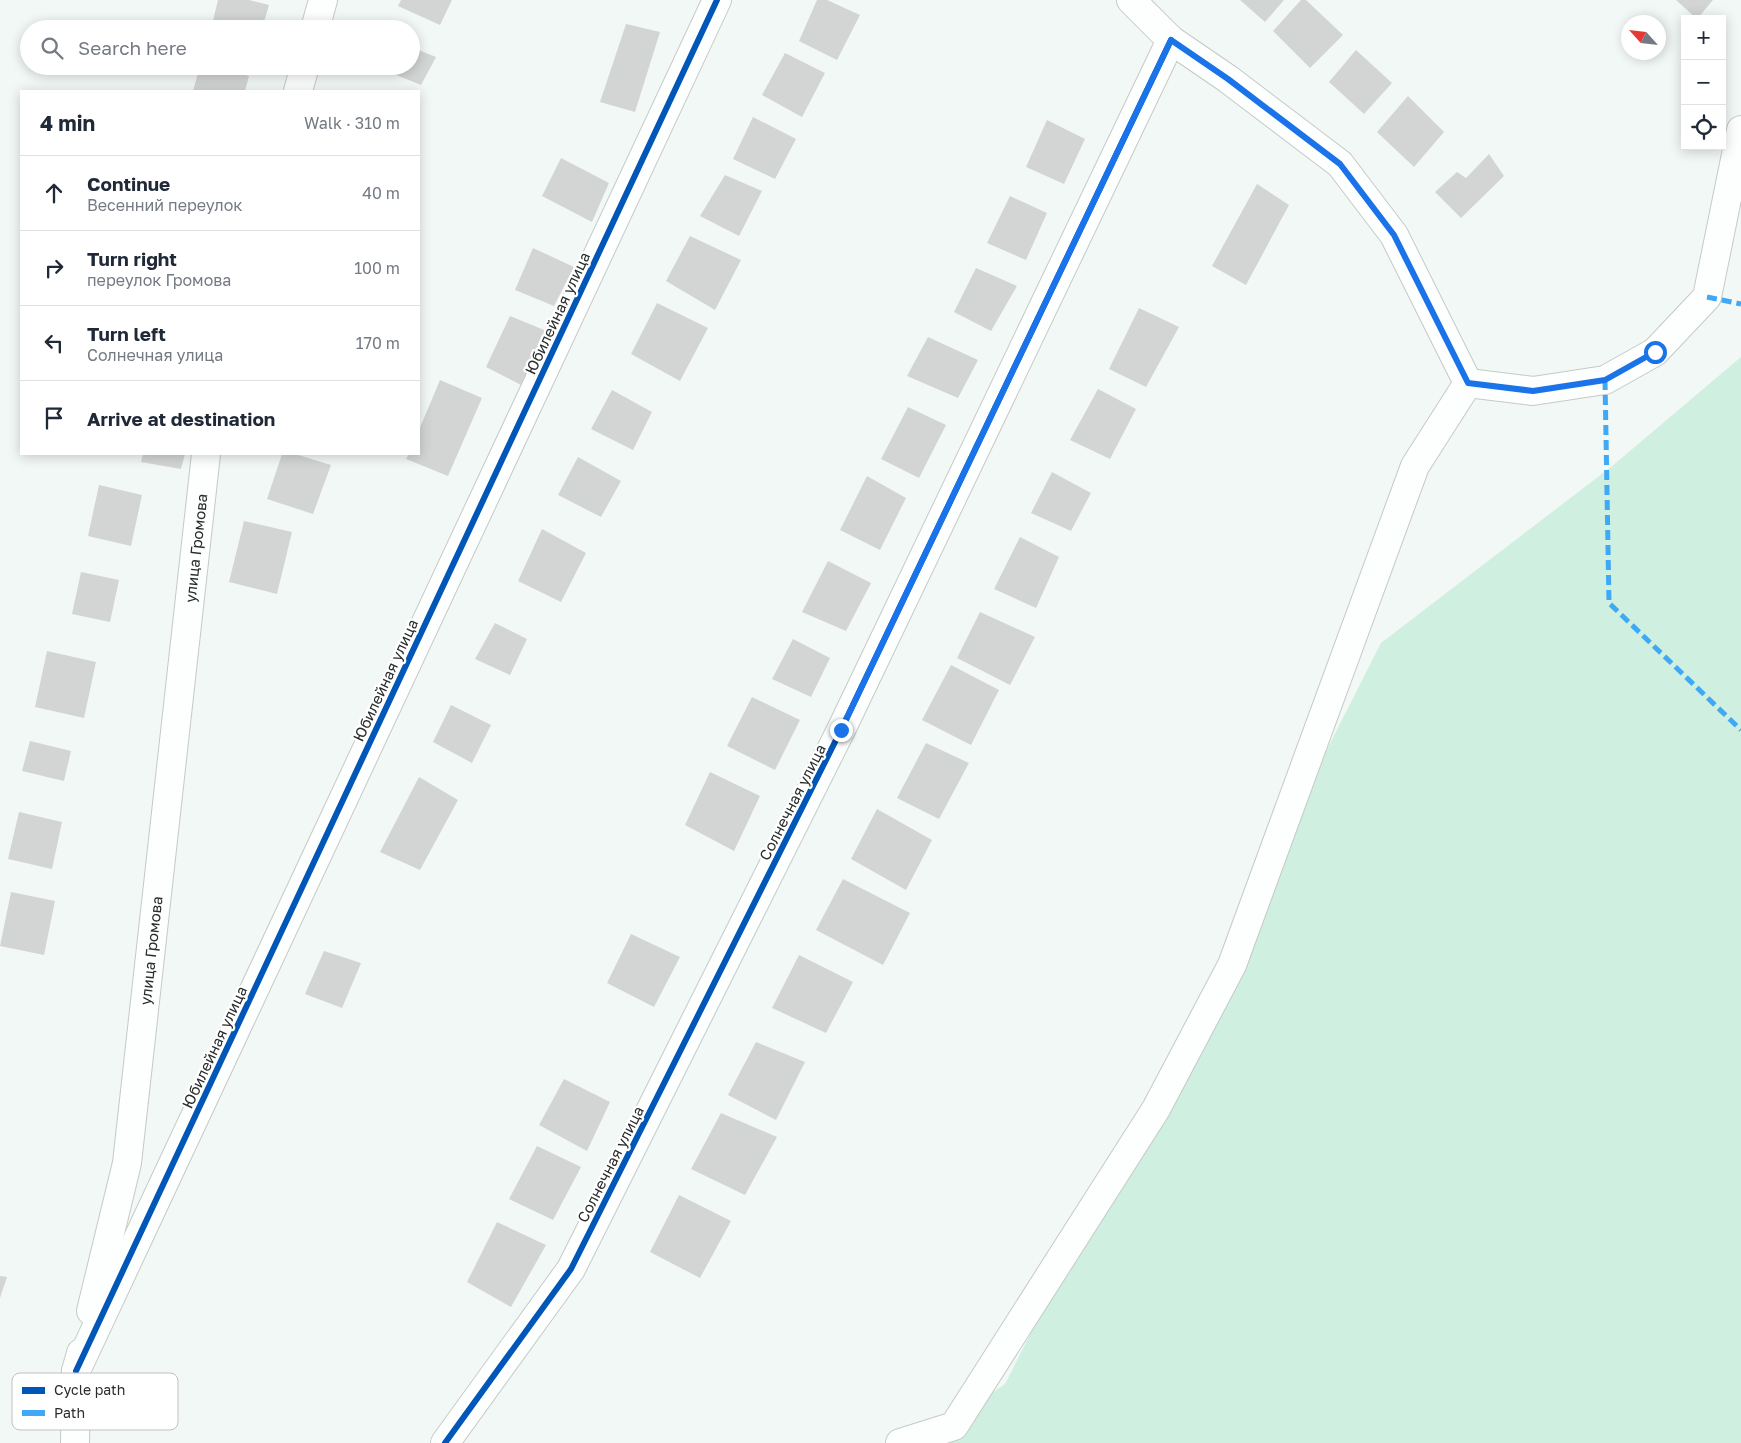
<!DOCTYPE html>
<meta charset="utf-8">
<style>
body{margin:0;font-family:"Golos Text",sans-serif;background:#f6f6f7;color:#1f2937}
.controls{position:absolute;right:15px;top:15px;display:grid;overflow:hidden;border-radius:0px;box-shadow:0 2px 12px #0003}
.controls button{width:45px;height:45px;display:grid;place-items:center;padding:0;border:0;border-bottom:1px solid #e0e1e3;background:#fff;color:#1f2937;font:25px sans-serif}
.compass{position:absolute;left:1621px;top:15px;width:45px;height:45px;border-radius:50%;background:#fff;box-shadow:0 2px 12px #0003;rotate:297deg}
.stop{position:absolute;width:15px;height:15px;margin:-11px;border:4px solid #1a73e8;border-radius:50%;background:#fff}
.stop.end{background:#1a73e8;border-color:#fff;box-shadow:0 1px 5px #0008}
.list{margin:0;padding:0;list-style:none}
h2{display:flex;justify-content:space-between;align-items:center;height:65px;margin:0;padding:0 20px;font-size:21px}
h2 small{font-size:16px;font-weight:400;color:#747a83}
.list li{display:grid;grid-template-columns:32px 1fr auto;gap:15px;align-items:center;box-sizing:border-box;height:75px;padding:0 20px;border-top:1px solid #e0e1e3}
.list b{display:block;font-size:19px;white-space:nowrap}
.list p{margin:0;font-size:16px;white-space:nowrap;color:#747a83}
.list em{font-size:16px;font-style:normal;color:#747a83}
.icon{flex:none;width:28px;height:28px;fill:none;stroke:currentColor;stroke-width:2;stroke-linecap:round;stroke-linejoin:round}
.map{position:relative;flex:none;width:1741px;height:1443px;overflow:hidden}
.search{position:absolute;background:#fff;box-shadow:0 2px 12px #0003;left:20px;top:20px;width:400px;height:55px;display:flex;align-items:center;gap:12px;box-sizing:border-box;padding:0 18px;border-radius:28px;color:#747a83;font-size:19px}
.panel{position:absolute;background:#fff;box-shadow:0 2px 12px #0003;left:20px;top:90px;width:400px;height:365px;border-radius:0px}
.map>svg:first-child{display:block}
.green{fill:#cfefe0}
.building{fill:#d3d5d5}
.lines{fill:none;stroke-linecap:round;stroke-linejoin:round}
.minor-casing{stroke:#c5cac7;stroke-width:30}
.minor{stroke:#fdfefe;stroke-width:28}
.quiet{stroke:#3fa9f5;stroke-width:5;stroke-dasharray:10 5;stroke-linecap:butt}
.cycleway-casing{stroke:#fff;stroke-width:9}
.cycleway{stroke:#0057b8;stroke-width:6}
.route{stroke:#1a73e8;stroke-width:6}
.labels{text-anchor:middle;dominant-baseline:central;stroke-width:4.5;stroke-linejoin:round;paint-order:stroke}
.street-label{font-size:15px;fill:#282c2a;stroke:#fff}
.key{fill:#fff;stroke:#bec0bf;stroke-width:1}
.key-label{font-size:14px;fill:#282c2a}
</style>
<div class="map">
<svg width="1741" height="1443" viewBox="0 0 1741 1443">
<rect width="100%" height="100%" fill="#f2f8f5"/>
<!-- green -->
<path class="green" d="M1741,357V1443H919L1005,1384L1381,643L1611,467Z"/>
<!-- building -->
<path class="building" d="M218,0H249L269,5L262,29H211Z
M401,0H452L440,25L398,6Z
M817,0H827L860,15L837,60L799,41Z
M1240,0H1284L1265,22Z
M1301,0H1306L1343,35L1310,68L1273,31Z
M1676,0H1713L1697,19Z
M626,24L660,32L635,112L600,102Z
M411,47L436,57L421,85L374,66H411Z
M1356,50L1392,83L1364,114L1329,82Z
M785,53L825,73L802,117L762,95Z
M200,66H212L249,76L245,91H193Z
M1408,96L1444,132L1414,167L1377,132Z
M753,117L796,139L775,179L733,159Z
M1047,120L1085,139L1064,184L1026,167Z
M1489,154L1504,176L1461,218L1435,192L1457,172L1466,178Z
M561,158L609,183L592,222L542,196Z
M725,175L762,191L739,236L700,216Z
M1257,184L1289,205L1246,285L1212,266Z
M1010,196L1047,213L1026,260L987,243Z
M690,236L741,260L715,310L666,281Z
M533,248L574,267L554,306L515,290Z
M976,268L1017,286L991,331L954,312Z
M657,303L708,328L680,381L631,354Z
M1139,308L1179,327L1146,387L1109,369Z
M510,316L549,332L523,386L486,367Z
M928,337L978,360L958,398L907,376Z
M440,380L482,398L448,476L406,459L409,454H419V430Z
M1098,389L1136,409L1110,459L1070,440Z
M612,390L652,412L633,450L591,429Z
M908,407L946,425L919,478L881,459Z
M143,454H185L181,469L141,462Z
M282,454H295L331,465L313,514L267,499Z
M578,457L621,481L601,517L558,495Z
M1052,472L1091,493L1071,531L1031,513Z
M867,476L906,498L880,550L840,530Z
M99,485L142,495L131,546L88,536Z
M244,521L292,532L277,594L229,582Z
M542,529L586,553L561,602L518,581Z
M1020,537L1059,557L1036,608L994,589Z
M828,561L871,583L846,631L802,612Z
M81,572L119,580L110,622L72,614Z
M980,612L1035,637L1010,685L957,658Z
M495,623L527,639L510,675L475,659Z
M793,639L830,658L811,697L772,679Z
M47,651L96,662L84,718L35,707Z
M951,665L999,690L971,745L922,720Z
M752,697L800,720L775,770L727,746Z
M451,705L491,725L472,763L433,742Z
M30,741L71,751L64,781L22,771Z
M926,743L969,763L939,819L897,798Z
M710,772L760,796L734,851L685,825Z
M419,777L458,800L420,870L380,852Z
M877,809L932,840L906,890L851,859Z
M19,812L62,822L52,869L8,859Z
M843,879L910,913L883,965L816,930Z
M11,892L55,901L44,955L0,946Z
M631,934L680,957L654,1007L607,983Z
M324,951L361,963L342,1008L305,994Z
M799,955L853,982L826,1033L772,1008Z
M756,1042L805,1062L776,1120L728,1095Z
M564,1079L610,1102L587,1151L539,1125Z
M721,1113L777,1137L745,1195L691,1169Z
M537,1146L581,1167L553,1220L509,1199Z
M679,1195L731,1221L700,1278L650,1252Z
M497,1222L546,1245L511,1307L467,1282Z
M0,1276L7,1277L0,1298Z"/>
<g class="lines">
<!-- minor casing -->
<g class="minor-casing">
<g id="minor">
<path d="M1131,0L1171,40L1228,79L1340,164L1394,235L1468,383"/>
<path d="M315,29L323,0"/>
<path d="M298,91L305,66"/>
<path d="M1468,383L1533,391L1605,380L1655,352L1707,297L1741,130"/>
<path id="s1" d="M91,1311L127,1163L206,454"/>
<path d="M76,1371L717,0"/>
<path d="M75,1443L76,1371L81,1353"/>
<path d="M445,1443L571,1269L841,730L1171,40"/>
<path d="M900,1443L954,1426L1156,1109L1232,965L1415,466L1468,383"/>
</g>
</g>
<!-- minor -->
<use href="#minor" class="minor"/>
<!-- quiet -->
<path class="quiet" d="M1707,297L1741,304
M1605,380L1609,603L1741,730"/>
<!-- cycleway casing -->
<g class="cycleway-casing">
<path id="cycleway" d="M76,1371L717,0
M445,1443L571,1269L841,730L1171,40"/>
</g>
<!-- cycleway -->
<use href="#cycleway" class="cycleway"/>
</g>
<g class="lines">
<!-- route -->
<path class="route" d="M841,730L1171,40L1228,79L1340,164L1394,235L1468,383L1533,391L1605,380L1655,352"/>
</g>
<g class="labels">
<!-- street labels -->
<g class="street-label">
<text transform="translate(557 313) rotate(-65)">Юбилейная улица</text>
<text stroke="none"><textPath href="#s1" startOffset="771">улица Громова</textPath></text>
<text transform="translate(385 680) rotate(-65)">Юбилейная улица</text>
<text transform="translate(792 802) rotate(-63)">Солнечная улица</text>
<text stroke="none"><textPath href="#s1" startOffset="366">улица Громова</textPath></text>
<text transform="translate(214 1047) rotate(-65)">Юбилейная улица</text>
<text transform="translate(610 1164) rotate(-63)">Солнечная улица</text>
</g>
</g>
<!-- legend -->
<rect x="12" y="1373" width="166" height="57" rx="8" class="key"/>
<rect x="22" y="1387" width="23" height="7" fill="#0057b8"/>
<rect x="22" y="1410" width="23" height="6" fill="#3fa9f5"/>
<g class="key-label">
<text x="54" y="1395">Cycle path</text>
<text x="54" y="1418">Path</text>
</g>
</svg>
<div class="controls">
<button>+</button>
<button>−</button>
<button><svg class="icon" aria-label="locate" viewBox="0 0 24 24"><circle cx="12" cy="12" r="6"/><path d="M12 2v4M12 18v4M2 12h4M18 12h4"/></svg></button>
</div>
<svg class="compass" viewBox="-18 -18 36 36"><path d="M0-13l5 13h-10z" fill="#e53935"/><path d="M0 13l5-13h-10z" fill="#747a83"/></svg>
<div class="stop" style="left:1655px;top:352px"></div>
<div class="stop end" style="left:841px;top:730px"></div>
<div class="search"><svg class="icon" aria-label="search" viewBox="0 0 24 24"><circle cx="10" cy="10" r="6"/><path d="M15 15l6 6"/></svg>Search here</div>
<section class="panel">
<h2>4 min<small>Walk · 310 m</small></h2>
<ul class="list">
<li><svg class="icon" aria-label="ahead" viewBox="0 0 24 24"><path d="M12 20V5M6 11l6-6 6 6"/></svg><div><b>Continue</b><p>Весенний переулок</p></div><em>40 m</em></li>
<li><svg class="icon" aria-label="right" viewBox="0 0 24 24"><path d="M7 20v-9h11M14 6l5 5-5 5"/></svg><div><b>Turn right</b><p>переулок Громова</p></div><em>100 m</em></li>
<li><svg class="icon" aria-label="left" viewBox="0 0 24 24"><path d="M17 20v-9H6M10 6l-5 5 5 5"/></svg><div><b>Turn left</b><p>Солнечная улица</p></div><em>170 m</em></li>
<li><svg class="icon" aria-label="arrive" viewBox="0 0 24 24"><path d="M6 21V4h12l-3 4 3 4H6"/></svg><div><b>Arrive at destination</b></div></li>
</ul>
</section>
</div>
